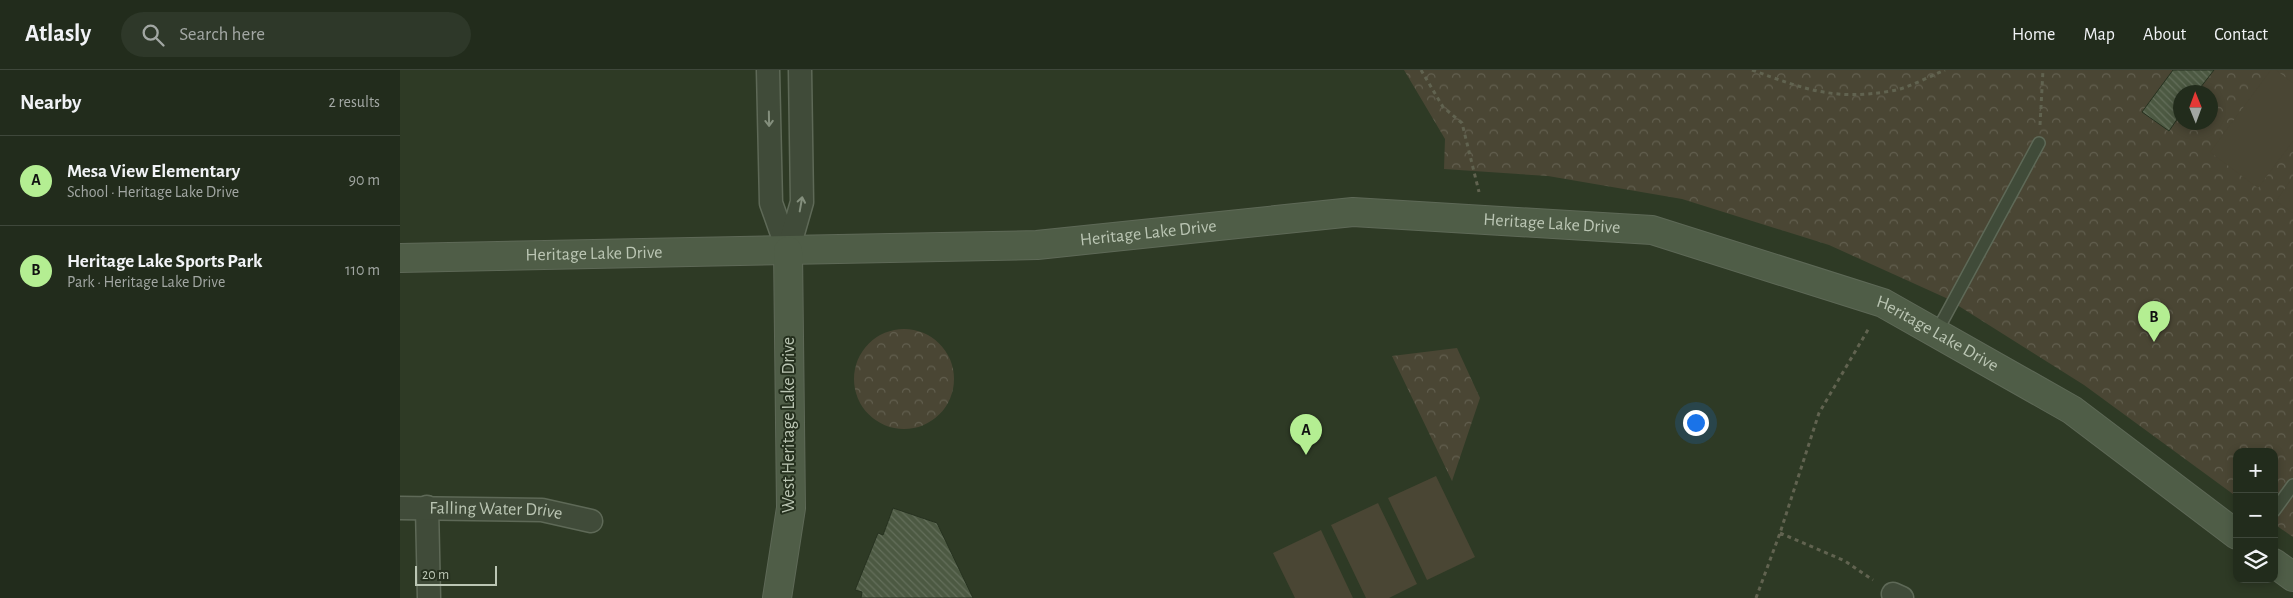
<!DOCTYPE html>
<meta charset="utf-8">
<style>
body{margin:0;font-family:"Alegreya Sans",sans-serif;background:#2e3829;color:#f1f3f6}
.controls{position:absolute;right:15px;bottom:15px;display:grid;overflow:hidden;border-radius:10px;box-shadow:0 2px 8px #0003}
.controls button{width:45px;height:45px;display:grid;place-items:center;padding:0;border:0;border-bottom:1px solid #3f483b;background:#222c1c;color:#f1f3f6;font:25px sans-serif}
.compass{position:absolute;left:1773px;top:15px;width:45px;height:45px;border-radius:50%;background:#222c1c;box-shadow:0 2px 8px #0003;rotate:359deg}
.scale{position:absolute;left:15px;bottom:12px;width:82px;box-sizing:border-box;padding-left:5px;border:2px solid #bbc6b4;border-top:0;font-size:14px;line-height:18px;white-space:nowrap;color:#bbc6b4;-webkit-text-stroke:4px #25301e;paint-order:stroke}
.you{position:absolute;left:1295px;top:352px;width:18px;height:18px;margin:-12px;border:4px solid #fff;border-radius:50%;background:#1a73e8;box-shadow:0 0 0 8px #1a73e833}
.badge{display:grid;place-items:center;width:32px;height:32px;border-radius:50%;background:#b4ee92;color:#111;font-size:16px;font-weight:700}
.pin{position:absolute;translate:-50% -41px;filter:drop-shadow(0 1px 2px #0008)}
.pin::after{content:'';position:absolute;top:26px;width:18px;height:15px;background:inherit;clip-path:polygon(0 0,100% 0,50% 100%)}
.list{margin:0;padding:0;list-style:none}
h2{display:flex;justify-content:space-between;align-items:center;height:65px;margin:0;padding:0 20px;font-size:21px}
h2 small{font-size:16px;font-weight:400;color:#a2a7a3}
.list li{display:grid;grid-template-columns:32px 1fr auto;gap:15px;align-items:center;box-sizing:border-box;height:90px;padding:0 20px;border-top:1px solid #3f483b}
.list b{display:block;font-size:19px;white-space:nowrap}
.list p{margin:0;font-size:16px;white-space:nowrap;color:#a2a7a3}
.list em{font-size:16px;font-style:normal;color:#a2a7a3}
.icon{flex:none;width:28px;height:28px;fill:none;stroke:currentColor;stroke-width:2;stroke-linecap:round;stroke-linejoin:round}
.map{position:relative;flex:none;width:1893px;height:528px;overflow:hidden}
header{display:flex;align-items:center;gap:30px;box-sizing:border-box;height:70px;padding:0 25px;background:#222c1c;border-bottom:1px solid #3f483b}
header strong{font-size:24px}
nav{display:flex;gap:28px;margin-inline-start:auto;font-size:18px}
.search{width:350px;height:45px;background:#2e3829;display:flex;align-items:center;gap:12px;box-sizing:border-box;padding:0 18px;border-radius:28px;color:#a2a7a3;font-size:19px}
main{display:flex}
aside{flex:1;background:#222c1c}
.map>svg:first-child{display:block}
.forest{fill:url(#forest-crowns);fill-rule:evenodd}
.garden{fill:#4a4634}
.building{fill:url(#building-back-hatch);stroke:#273220}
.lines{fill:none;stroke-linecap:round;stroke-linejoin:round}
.lane-casing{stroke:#5e6957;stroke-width:14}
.street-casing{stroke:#5e6957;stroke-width:25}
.secondary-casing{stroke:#5e6957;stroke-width:30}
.path{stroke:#616350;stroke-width:3;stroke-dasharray:4 4;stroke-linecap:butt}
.lane{stroke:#404b39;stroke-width:11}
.street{stroke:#404b39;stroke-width:22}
.secondary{stroke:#4f5d47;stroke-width:28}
.oneway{stroke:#848f7d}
.labels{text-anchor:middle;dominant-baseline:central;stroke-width:4;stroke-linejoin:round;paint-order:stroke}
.street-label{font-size:18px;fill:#bbc6b4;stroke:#25301e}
</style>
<header>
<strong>Atlasly</strong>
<div class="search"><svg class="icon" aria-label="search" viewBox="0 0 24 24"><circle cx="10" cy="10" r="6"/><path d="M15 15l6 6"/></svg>Search here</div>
<nav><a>Home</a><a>Map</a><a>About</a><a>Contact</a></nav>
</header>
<main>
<aside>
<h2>Nearby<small>2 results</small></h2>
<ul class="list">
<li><span class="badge">A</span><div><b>Mesa View Elementary</b><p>School · Heritage Lake Drive</p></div><em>90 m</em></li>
<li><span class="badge">B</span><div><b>Heritage Lake Sports Park</b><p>Park · Heritage Lake Drive</p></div><em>110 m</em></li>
</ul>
</aside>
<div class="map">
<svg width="1893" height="528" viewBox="0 0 1893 528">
<defs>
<pattern id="forest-crowns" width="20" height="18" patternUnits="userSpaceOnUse" patternTransform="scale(1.25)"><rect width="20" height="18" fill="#4a4634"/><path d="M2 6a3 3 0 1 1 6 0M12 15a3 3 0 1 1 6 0" fill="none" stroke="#625f4f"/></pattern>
<pattern id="building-back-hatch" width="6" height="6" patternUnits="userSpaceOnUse" patternTransform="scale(1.25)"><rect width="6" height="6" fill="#4c5942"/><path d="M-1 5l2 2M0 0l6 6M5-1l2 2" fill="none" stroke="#646f5b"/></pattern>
</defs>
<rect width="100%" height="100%" fill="#2e3a25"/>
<!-- forest -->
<path class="forest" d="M1004,0H1893V467L1874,454V382H1837V427L1684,315L1546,228L1429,175L1282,129L1148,106L1044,99L1045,69ZM1780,22H1810V52H1780Z
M454 309a50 50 0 1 1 100 0a50 50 0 1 1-100 0Z
M1057,278L1080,328L1052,411L992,286Z"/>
<!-- garden -->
<path class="garden" d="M1871,0H1876L1893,13V71L1858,118L1810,82Z
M1893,107V143L1876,131Z
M1036,406L1075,487L1027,510L988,428Z
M978,433L1017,514L989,528H966L931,455Z
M921,460L953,528H895L873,483Z"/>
<!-- building -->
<path class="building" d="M1773,0H1814L1797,22H1780V45L1769,61L1742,42Z
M493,438L537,453L573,528H461L462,522L455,520L478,463L483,465Z"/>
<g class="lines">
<!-- lane casing -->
<g class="lane-casing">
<path id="lane" d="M1536,263L1639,73
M1874,441L1893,415"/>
</g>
<!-- street casing -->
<g class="street-casing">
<g id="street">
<path d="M368,0L371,133L388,181"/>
<path d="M388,181L402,132L400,0"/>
<path d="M27,437L29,528"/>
<path id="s1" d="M0,438L142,440L191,451"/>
<path d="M1493,524L1502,528"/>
</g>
</g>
<!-- secondary casing -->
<g class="secondary-casing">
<g id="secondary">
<path id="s2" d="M0,188L637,175L953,142L1252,160L1483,233L1672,340L1837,465"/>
<path d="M1874,493L1893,507"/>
<path d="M377,528L391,438L388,181"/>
</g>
</g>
<!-- path -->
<path class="path" d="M1021,0L1043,37L1062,53L1079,122
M1352,0C1404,19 1434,31 1491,21C1509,18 1528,7 1545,0
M1640,55L1643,0
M1380,463L1445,491L1473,510
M1356,528L1380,463L1419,343L1469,258"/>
<!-- lane -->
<use href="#lane" class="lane"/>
<!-- street -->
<use href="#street" class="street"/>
<!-- secondary -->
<use href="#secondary" class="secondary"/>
</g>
<!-- one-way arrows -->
<defs><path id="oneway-shaft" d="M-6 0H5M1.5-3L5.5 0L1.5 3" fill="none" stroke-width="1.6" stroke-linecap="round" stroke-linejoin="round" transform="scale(1.25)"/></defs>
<g class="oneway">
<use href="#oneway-shaft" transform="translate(369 49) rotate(89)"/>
<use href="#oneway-shaft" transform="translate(401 134) rotate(-80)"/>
</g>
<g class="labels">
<!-- street labels -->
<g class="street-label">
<text stroke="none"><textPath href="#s2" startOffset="1154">Heritage Lake Drive</textPath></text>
<text stroke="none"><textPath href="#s2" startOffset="749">Heritage Lake Drive</textPath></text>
<text stroke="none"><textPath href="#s2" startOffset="194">Heritage Lake Drive</textPath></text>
<text stroke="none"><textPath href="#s2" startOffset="1559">Heritage Lake Drive</textPath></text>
<text transform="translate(389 355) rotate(-90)">West Heritage Lake Drive</text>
<text stroke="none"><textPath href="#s1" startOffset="96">Falling Water Drive</textPath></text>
</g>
</g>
</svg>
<div class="controls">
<button>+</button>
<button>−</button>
<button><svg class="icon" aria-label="layers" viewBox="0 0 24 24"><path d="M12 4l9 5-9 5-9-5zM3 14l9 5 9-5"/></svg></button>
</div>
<svg class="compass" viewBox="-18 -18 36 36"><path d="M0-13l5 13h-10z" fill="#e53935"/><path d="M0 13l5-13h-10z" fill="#a2a7a3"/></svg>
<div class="scale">20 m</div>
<div class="you"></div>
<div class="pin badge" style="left:906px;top:385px">A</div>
<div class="pin badge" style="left:1754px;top:272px">B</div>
</div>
</main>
